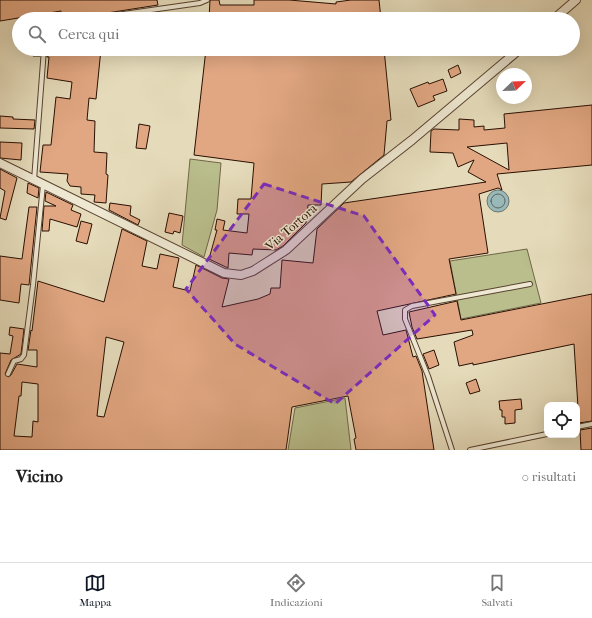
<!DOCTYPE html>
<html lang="it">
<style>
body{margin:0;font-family:"IM FELL French Canon",serif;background:#f6f6f6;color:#222}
.controls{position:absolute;right:12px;bottom:12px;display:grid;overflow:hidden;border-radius:8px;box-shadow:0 4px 16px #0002}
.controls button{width:36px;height:36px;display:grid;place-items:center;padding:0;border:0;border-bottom:1px solid #e0e0e0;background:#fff;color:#222;font:20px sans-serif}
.compass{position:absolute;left:496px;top:68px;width:36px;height:36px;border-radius:50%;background:#fff;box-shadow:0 4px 16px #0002;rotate:67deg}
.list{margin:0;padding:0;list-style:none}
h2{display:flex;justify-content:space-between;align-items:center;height:52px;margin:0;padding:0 16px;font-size:17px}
h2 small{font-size:13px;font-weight:400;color:#767676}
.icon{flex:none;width:22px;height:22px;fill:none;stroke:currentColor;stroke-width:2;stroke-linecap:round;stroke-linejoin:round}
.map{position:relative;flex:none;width:592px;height:450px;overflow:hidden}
.search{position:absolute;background:#fff;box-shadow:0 4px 16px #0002;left:12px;right:12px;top:12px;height:44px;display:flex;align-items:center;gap:10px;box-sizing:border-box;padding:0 14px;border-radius:22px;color:#767676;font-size:15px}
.sheet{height:112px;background:#fff}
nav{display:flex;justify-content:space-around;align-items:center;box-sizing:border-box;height:56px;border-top:1px solid #e0e0e0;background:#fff;font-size:11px;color:#767676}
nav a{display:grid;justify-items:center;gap:2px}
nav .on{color:#111827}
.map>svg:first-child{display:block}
.green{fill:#b9be8c;stroke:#716647}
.water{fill:#98b9b8;stroke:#6c756f}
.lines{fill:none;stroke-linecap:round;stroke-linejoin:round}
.shore{stroke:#60645d;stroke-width:1}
.building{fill:#e1a782;stroke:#290f02;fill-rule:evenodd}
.service-casing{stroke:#584230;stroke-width:6}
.minor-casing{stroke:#584230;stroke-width:10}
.service{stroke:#eee8d2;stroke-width:4}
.minor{stroke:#eee8d2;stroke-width:8}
.marked{fill:#7b2cbf;fill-opacity:0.2;stroke:#7b2cbf;stroke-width:3;stroke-dasharray:8 5;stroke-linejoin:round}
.labels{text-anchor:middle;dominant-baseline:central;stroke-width:3;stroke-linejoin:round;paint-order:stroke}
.street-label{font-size:13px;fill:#290f02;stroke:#eee8d2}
</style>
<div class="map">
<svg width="592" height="450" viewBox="0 0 592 450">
<rect width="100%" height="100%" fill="#e5dbba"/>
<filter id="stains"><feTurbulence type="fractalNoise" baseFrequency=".005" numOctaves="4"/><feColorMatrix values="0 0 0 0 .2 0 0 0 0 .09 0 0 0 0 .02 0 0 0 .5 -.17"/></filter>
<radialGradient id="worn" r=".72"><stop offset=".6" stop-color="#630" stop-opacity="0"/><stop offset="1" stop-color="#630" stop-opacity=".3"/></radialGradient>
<!-- green -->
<path class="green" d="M190,159L221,163L217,210L204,257L182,245Z
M527,249L541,303L461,319L450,261Z
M345,398L351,450H288L295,408Z"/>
<!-- water -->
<path class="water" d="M487 201a11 11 0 1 1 22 0a11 11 0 1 1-22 0Z"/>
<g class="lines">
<!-- shore -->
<path class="shore" d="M491 201a7 7 0 1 1 14 0a7 7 0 1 1-14 0Z"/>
</g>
<!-- building -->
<path class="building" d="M0,0H157L158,5L88,16L81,19H62L61,11L0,21Z
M210,0H219L220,5H254V0H289L336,4V2L351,0H379L381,19H209Z
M33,49H40V56H33Z
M47,49H101L96,99L89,98L87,120L95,121L94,152L107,153L106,174L108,175L106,203L94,202L95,195L81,194V187L70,186L67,181L68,174L40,172L43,145H51L56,97L70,99L72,82L47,78L49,57H47Z
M206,49H384L391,120L387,121L384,155L351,182L322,184L321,205H308L306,223L283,246L276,250L253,249L252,255L229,253L228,268L209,259L217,230H215L217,219L225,221L223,230L247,233L249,214H237L238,199H251L254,163L194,155Z
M458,65L461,73L451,78L448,70Z
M443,79L447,91L433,96L435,100L418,107L410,89L428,82L429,84Z
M592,105V165L497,174L502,190L498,188L479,194L488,253L449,259L456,294L377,311L383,335L406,330L413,357L416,356L422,371L434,450H356L354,439L356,438L348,396L292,407L286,450H0V353L10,354L13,336L9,335L10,327L24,329L21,354L11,360L5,374L8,377L11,375L17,364L37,367V350H28L31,330L32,331L38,281L104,302L122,229L147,241L142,266L157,269L160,254L179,258L173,287L190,291L196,265L222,278L229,279L222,307L258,299L270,294L271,288H280L282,260L313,263L317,229L344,203L486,182L468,172L474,160L458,167L453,153L430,152L431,131L434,129L459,130V119L474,120V127L484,126V130L505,128L504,114ZM507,143L509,170L467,147ZM106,337L124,342L104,417L97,416ZM22,382L38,384V422L33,421L32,437L14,436L19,396H21Z
M0,116L13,117V119L35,120L34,129L0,128Z
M139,124L150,126L146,149L136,148Z
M0,142L22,143L21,160L0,158Z
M0,169L17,178L6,220L0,218L5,191L0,188Z
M28,183L39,188L38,198L27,193Z
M46,192L73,205L71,210L81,214L77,227L50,219L49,231H42L44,206H56L45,201Z
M110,203L131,206L130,215L140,220L138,225L109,210Z
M29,207H37L29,285L21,284L19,303L0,300V256L22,259Z
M169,213L183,216L180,233L174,231L173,234L165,232Z
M81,221L92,224L87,244L76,241Z
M592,294V421L579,423L574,344L473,365V363L459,366L454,342L473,335L472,330L417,339L412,327L409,312L457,301L461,320Z
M434,350L439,365L429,369L423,354Z
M476,379L480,391L470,394L466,383Z
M521,399L522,409L515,410V423L505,424V417H502V410H500L499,401Z
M592,428V450H581L580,430Z"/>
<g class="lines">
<!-- service casing -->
<g class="service-casing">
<path id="service" d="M88,19L200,3L207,0
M34,180L44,49
M8,374L14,361L21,359L24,355L33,285L43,185
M577,427L592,424
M452,450L428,376L405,319V310L412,306L530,284
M470,450L547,434"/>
</g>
<!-- minor casing -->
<g class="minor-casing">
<path id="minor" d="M554,19L576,0
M0,163L224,273L241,275L253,271L286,250L362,179L412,140L520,49"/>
</g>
<!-- service -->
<use href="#service" class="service"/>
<!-- minor -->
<use href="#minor" class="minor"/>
</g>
<!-- marked area -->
<path class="marked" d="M264,184L364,216L435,315L335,404L235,344L186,289Z"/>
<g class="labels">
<!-- street labels -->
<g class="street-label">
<text transform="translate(291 227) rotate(-41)">Via Tortora</text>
</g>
</g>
<rect width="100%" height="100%" filter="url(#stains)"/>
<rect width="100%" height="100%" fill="url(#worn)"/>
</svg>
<div class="controls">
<button><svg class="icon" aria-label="locate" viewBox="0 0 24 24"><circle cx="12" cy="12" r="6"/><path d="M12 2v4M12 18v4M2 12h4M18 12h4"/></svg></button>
</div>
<svg class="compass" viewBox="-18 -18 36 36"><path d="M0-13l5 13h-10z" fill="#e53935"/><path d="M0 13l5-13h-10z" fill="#767676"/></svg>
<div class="search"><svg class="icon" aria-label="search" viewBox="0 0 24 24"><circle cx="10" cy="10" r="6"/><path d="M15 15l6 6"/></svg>Cerca qui</div>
</div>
<section class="sheet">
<h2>Vicino<small>0 risultati</small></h2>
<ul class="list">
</ul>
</section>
<nav>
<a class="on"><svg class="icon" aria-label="map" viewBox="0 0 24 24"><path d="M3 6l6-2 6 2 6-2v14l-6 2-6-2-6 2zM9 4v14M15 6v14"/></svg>Mappa</a>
<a><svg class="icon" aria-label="directions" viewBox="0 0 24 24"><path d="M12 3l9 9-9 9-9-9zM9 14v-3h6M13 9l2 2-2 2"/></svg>Indicazioni</a>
<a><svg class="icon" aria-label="saved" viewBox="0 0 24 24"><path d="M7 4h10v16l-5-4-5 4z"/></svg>Salvati</a>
</nav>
